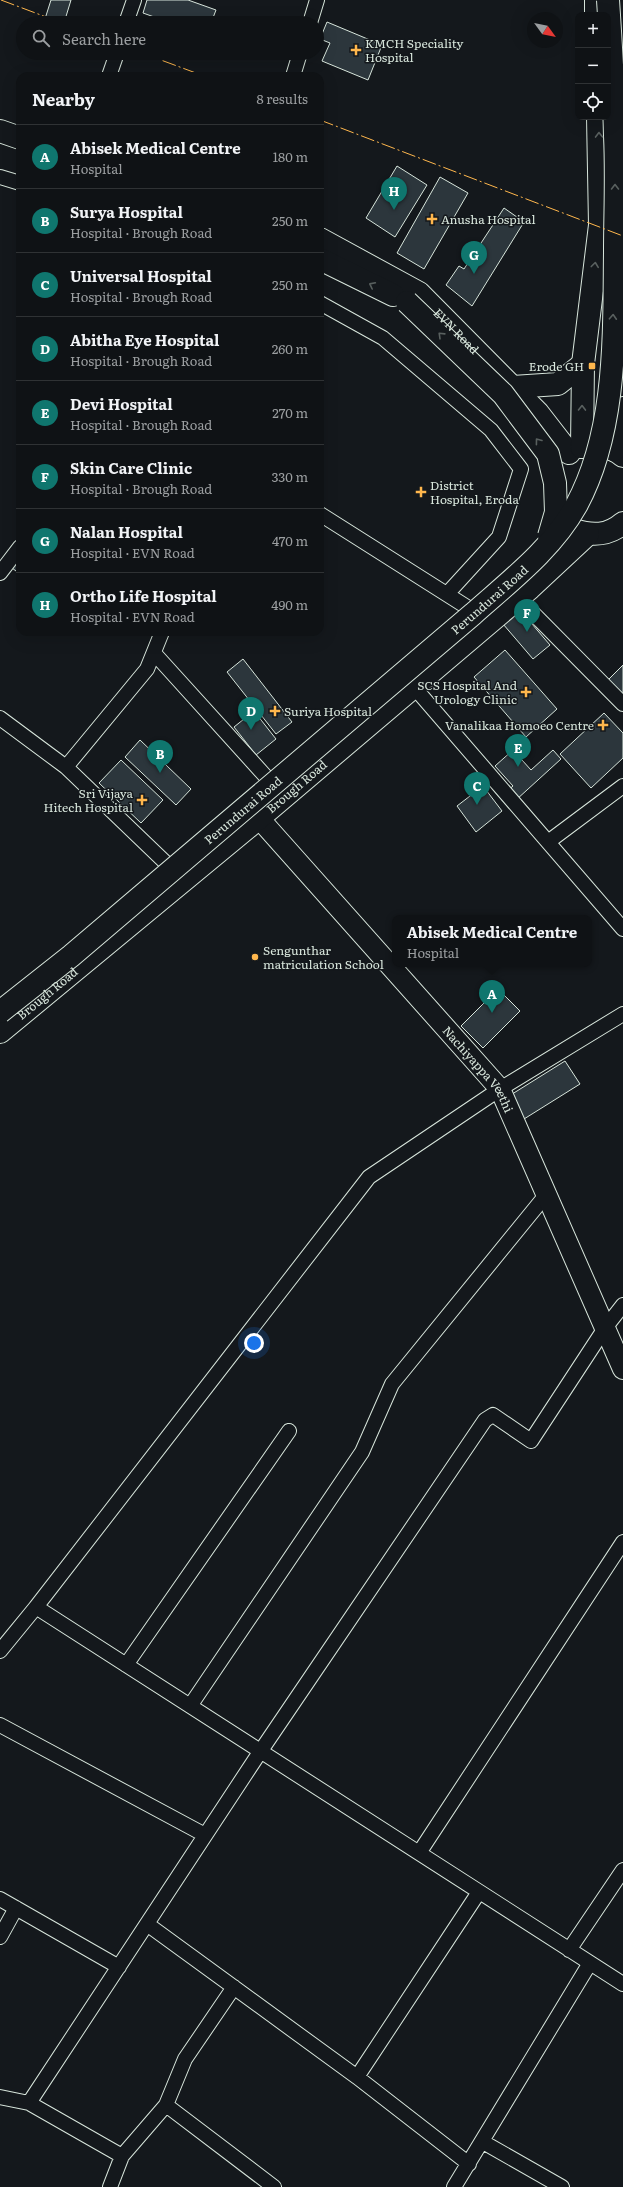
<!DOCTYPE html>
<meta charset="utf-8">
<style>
body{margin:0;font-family:Literata,serif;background:#181b1e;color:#f1f3f6}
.controls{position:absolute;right:12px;top:12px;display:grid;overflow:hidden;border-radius:8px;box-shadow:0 4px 16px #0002}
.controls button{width:36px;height:36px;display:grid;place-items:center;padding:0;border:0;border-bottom:1px solid #2f3234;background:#0f1215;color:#f1f3f6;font:20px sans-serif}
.compass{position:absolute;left:527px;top:12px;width:36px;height:36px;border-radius:50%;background:#0f1215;box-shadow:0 4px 16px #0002;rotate:123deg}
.you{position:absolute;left:254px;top:1343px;width:14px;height:14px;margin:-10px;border:3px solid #fff;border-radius:50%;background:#1a73e8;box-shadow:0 0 0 6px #1a73e833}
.badge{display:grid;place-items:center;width:26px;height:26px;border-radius:50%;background:#0f766e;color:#fff;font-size:13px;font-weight:700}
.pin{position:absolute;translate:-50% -33px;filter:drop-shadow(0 1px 2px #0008)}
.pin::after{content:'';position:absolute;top:21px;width:14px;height:12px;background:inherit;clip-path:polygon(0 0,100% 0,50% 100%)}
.popup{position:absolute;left:392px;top:915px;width:200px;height:52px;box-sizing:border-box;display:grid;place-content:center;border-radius:8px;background:#0f1215;filter:drop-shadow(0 1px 3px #0005);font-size:13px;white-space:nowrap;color:#9b9ea0}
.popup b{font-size:15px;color:#f1f3f6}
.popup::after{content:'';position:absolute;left:50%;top:100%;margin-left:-8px;border:8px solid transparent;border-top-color:#0f1215}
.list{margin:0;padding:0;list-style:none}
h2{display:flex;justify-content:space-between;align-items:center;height:52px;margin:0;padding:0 16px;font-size:17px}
h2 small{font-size:13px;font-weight:400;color:#9b9ea0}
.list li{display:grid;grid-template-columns:26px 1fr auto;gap:12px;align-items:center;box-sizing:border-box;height:64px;padding:0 16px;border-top:1px solid #2f3234}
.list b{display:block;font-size:15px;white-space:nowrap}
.list p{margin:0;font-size:13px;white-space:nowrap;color:#9b9ea0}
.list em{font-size:13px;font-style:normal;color:#9b9ea0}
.icon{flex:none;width:22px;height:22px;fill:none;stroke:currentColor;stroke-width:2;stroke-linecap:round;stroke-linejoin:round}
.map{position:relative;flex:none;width:623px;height:2187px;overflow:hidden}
.search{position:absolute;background:#0f1215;box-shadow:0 4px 16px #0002;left:16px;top:16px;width:308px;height:44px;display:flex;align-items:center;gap:10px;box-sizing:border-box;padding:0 14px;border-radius:22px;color:#9b9ea0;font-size:15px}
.panel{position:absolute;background:#0f1215;box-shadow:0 4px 16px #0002;left:16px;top:72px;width:308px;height:564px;border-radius:12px}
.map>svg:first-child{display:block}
.building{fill:#2c363c;stroke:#d8e6dc}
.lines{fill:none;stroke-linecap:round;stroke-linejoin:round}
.street-casing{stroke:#d8e6dc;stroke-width:16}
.secondary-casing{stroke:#d8e6dc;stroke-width:22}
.primary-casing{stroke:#d8e6dc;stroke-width:24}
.street{stroke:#14181c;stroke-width:14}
.secondary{stroke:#14181c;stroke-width:20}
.primary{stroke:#14181c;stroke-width:22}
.primary-bridge-casing{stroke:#d8e6dc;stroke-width:24;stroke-linecap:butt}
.primary-bridge{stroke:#14181c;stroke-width:22}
.power{stroke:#ffb74d;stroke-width:1;stroke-dasharray:14 3 2 3;stroke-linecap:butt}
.oneway{stroke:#59605f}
.poi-dot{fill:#ffb74d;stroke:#14181c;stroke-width:1.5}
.labels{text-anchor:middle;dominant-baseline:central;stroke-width:3;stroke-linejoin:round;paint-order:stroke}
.poi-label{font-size:12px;fill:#d8e6dc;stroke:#14181c;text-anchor:start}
.street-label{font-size:12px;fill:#d8e6dc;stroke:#14181c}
</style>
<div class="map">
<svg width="623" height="2187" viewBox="0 0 623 2187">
<rect width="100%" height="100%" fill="#14181c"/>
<!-- building -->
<path class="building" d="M51,0H71L64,23L44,22Z
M147,0H188L216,10L211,23H171L143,13Z
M327,22L382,45L368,80L322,61L330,43L320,39Z
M397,166L427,185L395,237L366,218Z
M440,177L468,193L424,269L397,253Z
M504,208L524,222L472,306L446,285L459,266L464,269Z
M20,556V574L12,568Z
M520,610L550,645L533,659L503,624Z
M505,650L557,709L526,737L474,677Z
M243,659L292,722L276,734L227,672Z
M623,665V696L608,680Z
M254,711L276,739L256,755L234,727Z
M604,713L623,733V758L591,788L560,754Z
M140,740L191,789L176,805L125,757Z
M513,750L531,770L553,750L561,759L516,800L507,791L513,786L495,766Z
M121,760L163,800L141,823L99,783Z
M483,786L502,811L476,832L457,806Z
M498,989L520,1011L483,1048L461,1026Z
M565,1061L580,1084L524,1119L509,1096Z"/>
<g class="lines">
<!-- street casing -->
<g class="street-casing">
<path id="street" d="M126,23L134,0
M310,23L317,0
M109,76L117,53
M293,76L300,53
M0,177L20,183
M320,303L383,338L491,430L521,469L499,537L447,594
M320,514L470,609
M0,573L20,547
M518,598L623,704
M154,653L268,779
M414,687L623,929
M0,718L66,767L167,864
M66,767L147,669L162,632
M548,842L623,786
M36,1607L369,1177L500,1089L623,1014
M0,1651L36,1607L623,1984
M126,1665L289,1431
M190,1706L362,1452L392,1384L546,1195
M0,1725L205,1835
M419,1853L623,1542
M0,1899L119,1967
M147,1924L357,2077L469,2164
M0,1937L16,1908
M569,1950L623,1870
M357,2077L479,1892
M0,2097L29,2103L260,1752L485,1420L493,1415L531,1441L605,1328L623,1305
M29,2103L122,2156
M166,2105L274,2187
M483,2142L562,2187
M110,2187L122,2156L166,2105L185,2059L234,1987
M454,2187L590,1963"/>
</g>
<!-- secondary casing -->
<g class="secondary-casing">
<g id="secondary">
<path id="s1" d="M249,807L500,1089L623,1369"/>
</g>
</g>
<!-- primary casing -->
<g class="primary-casing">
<g id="primary">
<path d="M596,0V15"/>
<path d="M620,0L623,55"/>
<path d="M0,131L20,138"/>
<path id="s2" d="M320,239L419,293L538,413L569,453"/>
<path d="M320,259L393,295"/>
<path d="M513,387L558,384L583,364"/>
<path d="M581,447C595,444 612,446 623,456"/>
<path d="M582,447L583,364L600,225L598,117"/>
<path d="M614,450L623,408"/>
<path d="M574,530C592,536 608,536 623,523"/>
<path id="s3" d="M0,1032L259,818L530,588L588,534"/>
</g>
</g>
<!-- street -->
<use href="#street" class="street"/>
<!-- secondary -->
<use href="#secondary" class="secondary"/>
<!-- primary -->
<use href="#primary" class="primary"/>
<!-- primary-bridge casing -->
<g class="primary-bridge-casing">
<g id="primary-bridge">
<path d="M407,302L503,394L548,454L555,483L556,512L549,536"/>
<path id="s4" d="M0,1012L71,956L473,614C510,581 552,549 576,506C617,431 614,336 615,252C615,214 617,175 615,136C614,91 611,45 608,0"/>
</g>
</g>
<!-- primary-bridge -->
<use href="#primary-bridge" class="primary-bridge"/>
<!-- power -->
<path class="power" d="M1,0L62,23
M142,53L204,76
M320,120L623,236"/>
</g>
<!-- one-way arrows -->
<defs><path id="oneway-chevron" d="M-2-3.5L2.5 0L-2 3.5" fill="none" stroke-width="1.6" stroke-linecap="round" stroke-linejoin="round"/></defs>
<g class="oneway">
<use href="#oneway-chevron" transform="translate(599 135) rotate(-91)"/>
<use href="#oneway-chevron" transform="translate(615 187) rotate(-90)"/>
<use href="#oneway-chevron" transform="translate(595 265) rotate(-83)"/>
<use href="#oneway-chevron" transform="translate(372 285) rotate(-153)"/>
<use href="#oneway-chevron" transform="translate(613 317) rotate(-87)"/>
<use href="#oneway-chevron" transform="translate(441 335) rotate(-136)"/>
<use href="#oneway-chevron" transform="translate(582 408) rotate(-89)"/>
<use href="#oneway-chevron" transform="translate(538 441) rotate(-127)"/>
</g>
<!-- markers -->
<g class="poi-dot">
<path d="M354 44h4v4h4v4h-4v4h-4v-4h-4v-4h4z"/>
<path d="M430 213h4v4h4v4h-4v4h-4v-4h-4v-4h4z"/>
<rect x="588" y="362" width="8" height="8" rx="2"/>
<path d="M419 486h4v4h4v4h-4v4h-4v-4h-4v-4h4z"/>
<path d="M524 686h4v4h4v4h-4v4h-4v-4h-4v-4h4z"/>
<path d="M273 705h4v4h4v4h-4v4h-4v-4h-4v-4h4z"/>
<path d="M601 719h4v4h4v4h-4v4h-4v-4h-4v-4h4z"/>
<path d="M140 794h4v4h4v4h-4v4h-4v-4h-4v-4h4z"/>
<circle cx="255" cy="957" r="4"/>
</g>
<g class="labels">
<!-- poi labels -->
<g class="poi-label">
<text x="365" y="43">KMCH Speciality<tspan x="365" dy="14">Hospital</tspan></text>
<text x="441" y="219">Anusha Hospital</text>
<text x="584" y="366" text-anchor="end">Erode GH</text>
<text x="430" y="485">District<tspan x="430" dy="14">Hospital, Eroda</tspan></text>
<text x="517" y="685" text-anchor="end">SCS Hospital And<tspan x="517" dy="14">Urology Clinic</tspan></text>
<text x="284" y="711">Suriya Hospital</text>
<text x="594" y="725" text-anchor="end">Vanalikaa Homoeo Centre</text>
<text x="133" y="793" text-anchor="end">Sri Vijaya<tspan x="133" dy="14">Hitech Hospital</tspan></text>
<text x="263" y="950">Sengunthar<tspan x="263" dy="14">matriculation School</tspan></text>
</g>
<!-- street labels -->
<g class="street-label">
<text stroke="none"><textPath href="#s2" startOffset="166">EVN Road</textPath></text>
<text stroke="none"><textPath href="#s4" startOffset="640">Perundurai Road</textPath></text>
<text stroke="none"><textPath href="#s3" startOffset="385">Brough Road</textPath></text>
<text stroke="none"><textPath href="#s4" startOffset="316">Perundurai Road</textPath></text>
<text stroke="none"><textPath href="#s3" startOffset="61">Brough Road</textPath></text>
<text stroke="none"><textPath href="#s1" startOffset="349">Nachiyappa Veethi</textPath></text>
</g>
</g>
</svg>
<div class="controls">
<button>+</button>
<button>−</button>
<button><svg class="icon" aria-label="locate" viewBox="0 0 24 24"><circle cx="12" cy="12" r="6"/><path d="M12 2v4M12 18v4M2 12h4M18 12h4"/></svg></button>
</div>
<svg class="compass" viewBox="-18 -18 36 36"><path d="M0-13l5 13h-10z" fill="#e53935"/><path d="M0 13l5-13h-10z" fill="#9b9ea0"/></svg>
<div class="you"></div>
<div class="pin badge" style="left:492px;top:1013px">A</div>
<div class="popup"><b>Abisek Medical Centre</b>Hospital</div>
<div class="pin badge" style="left:160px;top:773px">B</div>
<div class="pin badge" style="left:477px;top:805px">C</div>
<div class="pin badge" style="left:251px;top:730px">D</div>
<div class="pin badge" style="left:518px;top:767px">E</div>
<div class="pin badge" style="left:527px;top:632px">F</div>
<div class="pin badge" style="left:474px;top:274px">G</div>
<div class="pin badge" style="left:394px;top:210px">H</div>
<div class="search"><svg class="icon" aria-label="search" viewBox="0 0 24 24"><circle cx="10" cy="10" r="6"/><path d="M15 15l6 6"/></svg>Search here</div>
<section class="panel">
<h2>Nearby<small>8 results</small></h2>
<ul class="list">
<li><span class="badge">A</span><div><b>Abisek Medical Centre</b><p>Hospital</p></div><em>180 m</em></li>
<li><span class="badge">B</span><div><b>Surya Hospital</b><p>Hospital · Brough Road</p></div><em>250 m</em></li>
<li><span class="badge">C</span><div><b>Universal Hospital</b><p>Hospital · Brough Road</p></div><em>250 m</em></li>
<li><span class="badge">D</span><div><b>Abitha Eye Hospital</b><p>Hospital · Brough Road</p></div><em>260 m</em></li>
<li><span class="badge">E</span><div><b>Devi Hospital</b><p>Hospital · Brough Road</p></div><em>270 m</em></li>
<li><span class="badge">F</span><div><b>Skin Care Clinic</b><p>Hospital · Brough Road</p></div><em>330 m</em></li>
<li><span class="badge">G</span><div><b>Nalan Hospital</b><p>Hospital · EVN Road</p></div><em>470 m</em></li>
<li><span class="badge">H</span><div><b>Ortho Life Hospital</b><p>Hospital · EVN Road</p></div><em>490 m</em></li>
</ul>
</section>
</div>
